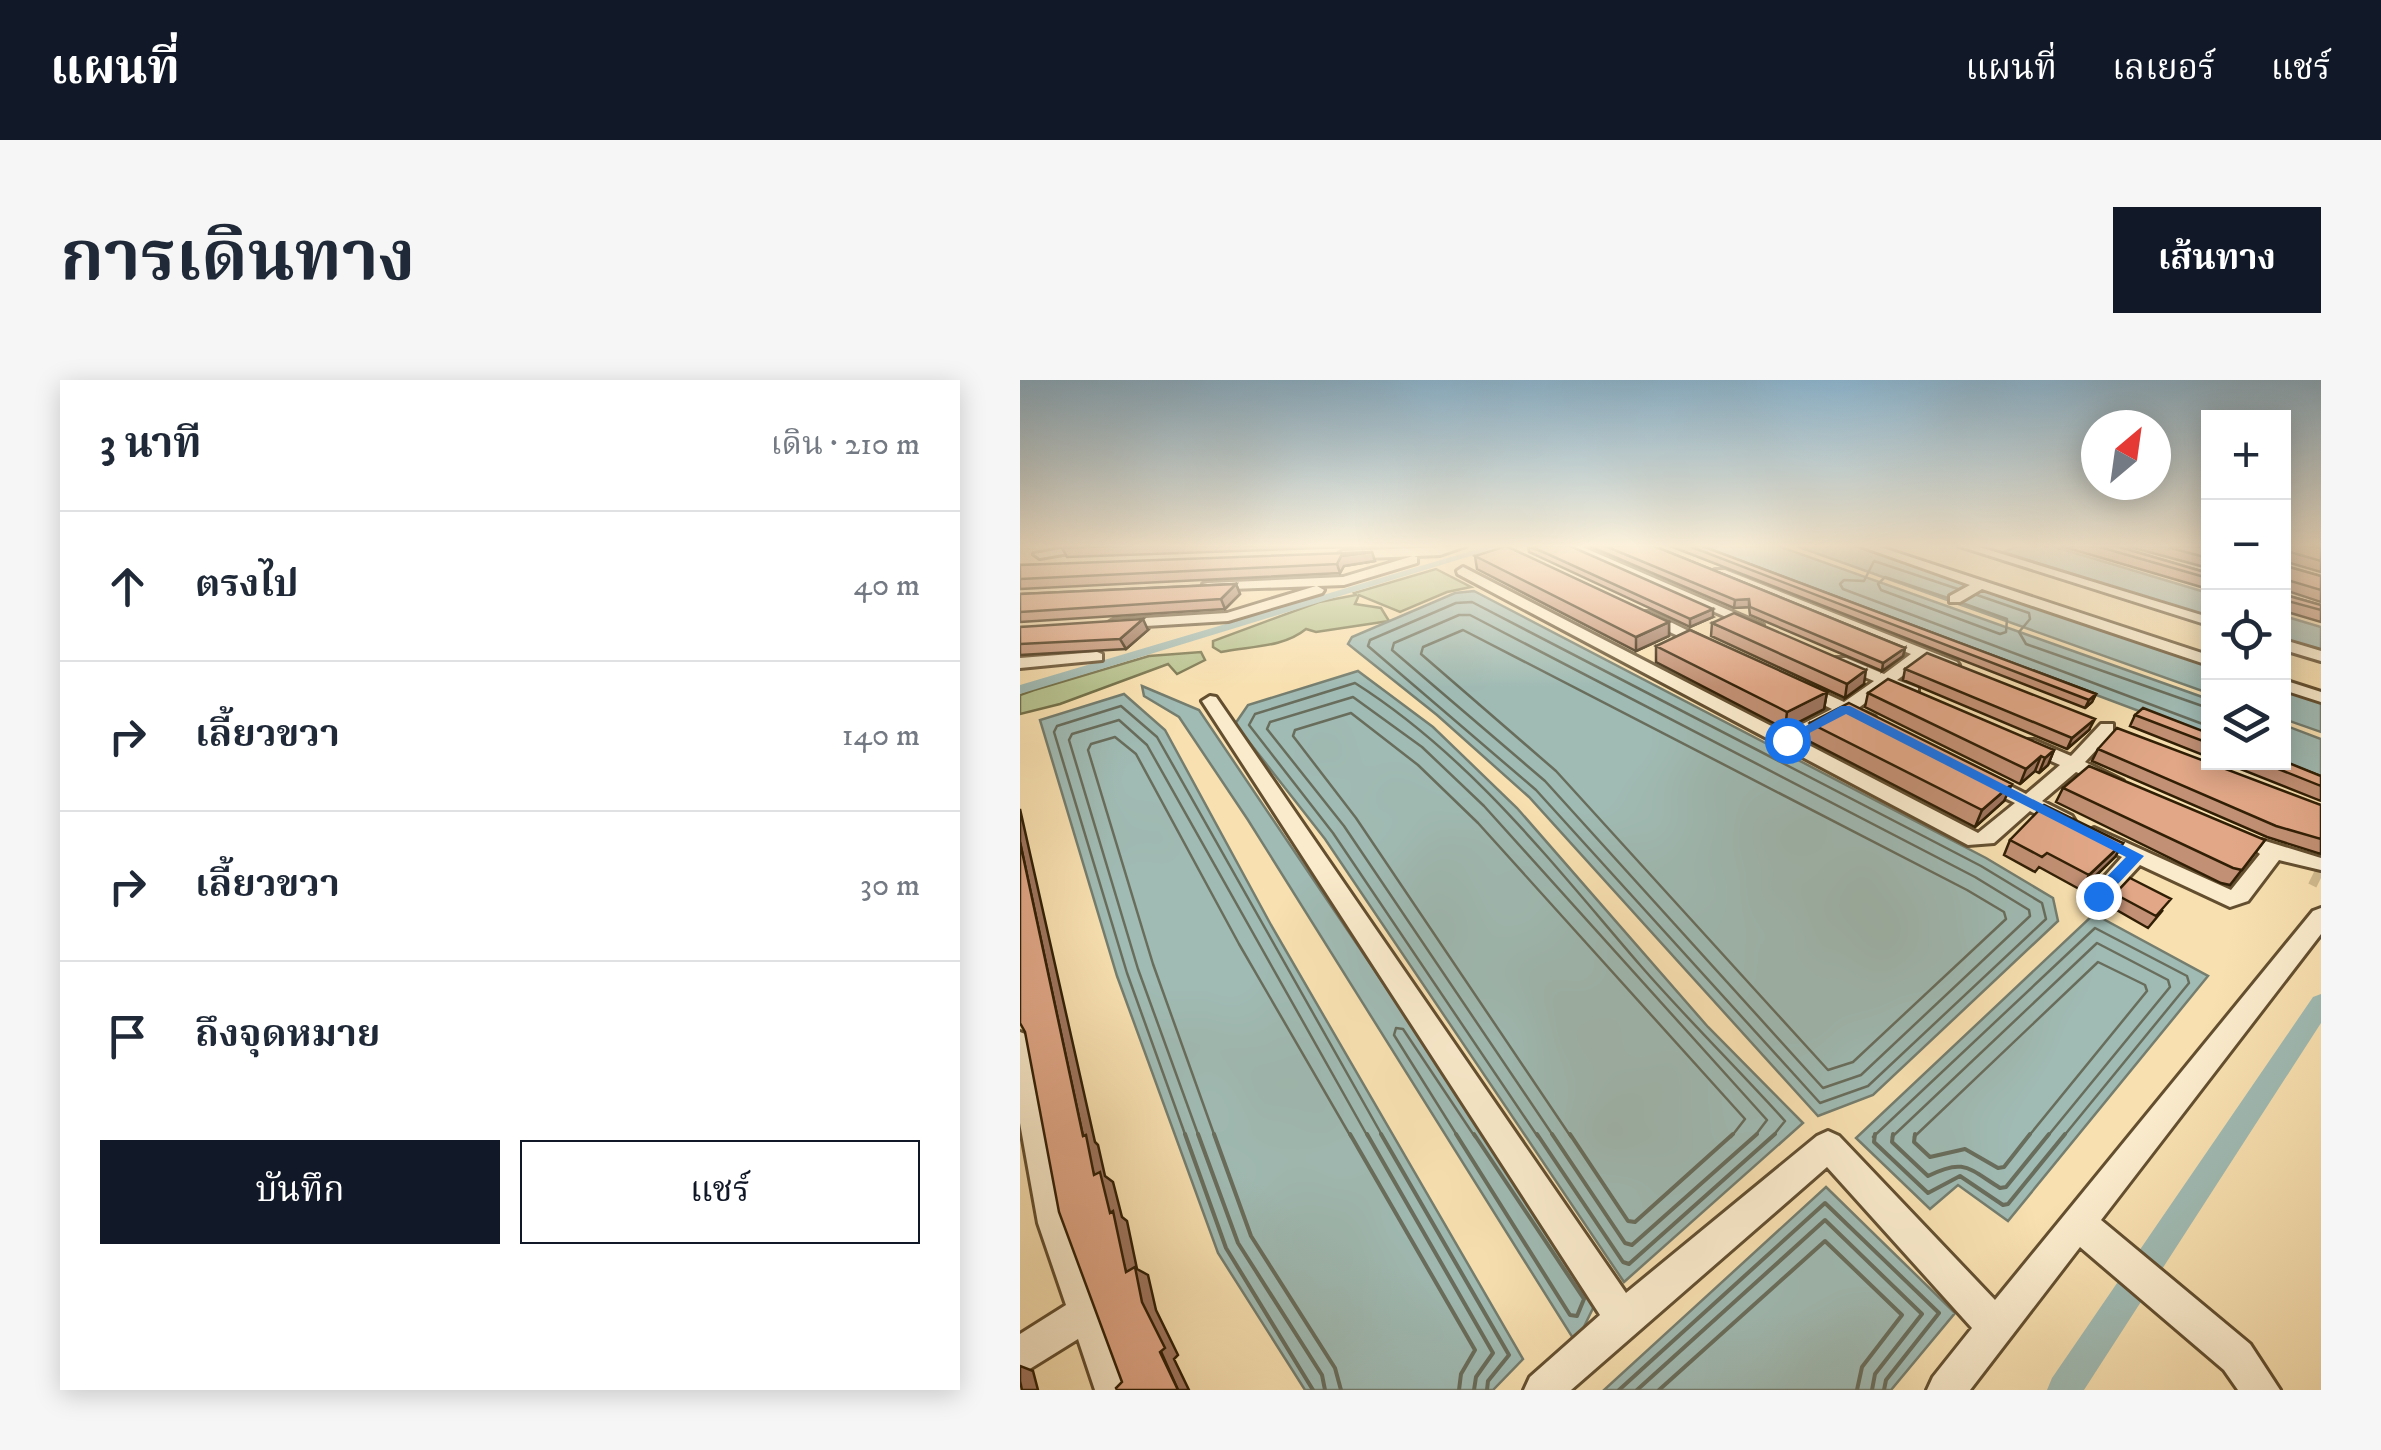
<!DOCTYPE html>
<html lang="th">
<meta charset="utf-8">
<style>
body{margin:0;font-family:"IM FELL DW Pica","Noto Serif Thai",serif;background:#f6f6f7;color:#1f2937}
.controls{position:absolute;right:30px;top:30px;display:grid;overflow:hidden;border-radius:0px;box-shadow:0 5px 25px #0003}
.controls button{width:90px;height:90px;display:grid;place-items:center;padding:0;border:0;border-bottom:2px solid #e0e1e3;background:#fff;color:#1f2937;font:50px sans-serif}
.compass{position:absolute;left:1061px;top:30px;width:90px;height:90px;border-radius:50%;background:#fff;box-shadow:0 5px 25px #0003;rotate:29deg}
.stop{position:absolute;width:30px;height:30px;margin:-22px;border:8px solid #1a73e8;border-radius:50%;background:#fff}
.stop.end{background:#1a73e8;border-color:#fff;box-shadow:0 2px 10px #0008}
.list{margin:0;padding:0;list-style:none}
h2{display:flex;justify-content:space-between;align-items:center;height:130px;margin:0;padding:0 40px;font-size:42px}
h2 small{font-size:32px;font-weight:400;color:#747a83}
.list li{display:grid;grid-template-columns:65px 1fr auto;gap:30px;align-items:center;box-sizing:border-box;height:150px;padding:0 40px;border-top:2px solid #e0e1e3}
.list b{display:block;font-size:38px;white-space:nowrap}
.list em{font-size:32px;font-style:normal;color:#747a83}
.actions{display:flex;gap:20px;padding:30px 40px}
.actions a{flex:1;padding:22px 0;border:2px solid #111827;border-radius:0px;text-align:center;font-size:35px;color:#111827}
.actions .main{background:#111827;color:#fff}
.icon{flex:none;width:55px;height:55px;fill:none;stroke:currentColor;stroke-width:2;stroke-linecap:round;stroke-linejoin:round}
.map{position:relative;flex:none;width:1301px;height:1010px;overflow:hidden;border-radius:0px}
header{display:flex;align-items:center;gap:60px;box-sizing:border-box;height:140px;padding:0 50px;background:#111827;color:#fff}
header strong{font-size:48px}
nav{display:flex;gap:55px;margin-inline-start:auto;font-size:35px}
.intro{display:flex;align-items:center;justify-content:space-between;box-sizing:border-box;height:240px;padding:0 60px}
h1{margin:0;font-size:70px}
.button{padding:25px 45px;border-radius:0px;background:#111827;color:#fff;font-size:35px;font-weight:700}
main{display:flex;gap:60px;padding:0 60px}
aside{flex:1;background:#fff;border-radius:0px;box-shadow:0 5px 25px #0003}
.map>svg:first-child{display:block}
.green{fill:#b7c390;stroke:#74714a;stroke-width:2.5}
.water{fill:#a0bbb4;stroke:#747d6e;stroke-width:2.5}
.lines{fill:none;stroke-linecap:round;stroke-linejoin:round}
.shore-far1{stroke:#686d5c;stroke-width:2.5}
.shore{stroke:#686d5c;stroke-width:4}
.canal{fill:#a0bbb4;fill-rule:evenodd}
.minor-tunnel{stroke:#d0b98e;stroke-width:21;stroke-dasharray:21 11;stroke-linecap:butt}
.minor-casing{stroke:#634f30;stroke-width:6}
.minor{fill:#faebcc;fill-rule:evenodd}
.wall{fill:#c29074;stroke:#311f05;stroke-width:2.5}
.shaded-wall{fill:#9e755e;stroke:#311f05;stroke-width:2.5}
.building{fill:#e1a787;stroke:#311f05;stroke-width:2.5}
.route{fill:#1a73e8}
</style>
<header>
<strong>แผนที่</strong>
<nav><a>แผนที่</a><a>เลเยอร์</a><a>แชร์</a></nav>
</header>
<div class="intro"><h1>การเดินทาง</h1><a class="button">เส้นทาง</a></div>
<main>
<aside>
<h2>3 นาที<small>เดิน · 210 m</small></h2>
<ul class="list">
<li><svg class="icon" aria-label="ahead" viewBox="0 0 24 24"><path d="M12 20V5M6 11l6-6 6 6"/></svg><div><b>ตรงไป</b></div><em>40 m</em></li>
<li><svg class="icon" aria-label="right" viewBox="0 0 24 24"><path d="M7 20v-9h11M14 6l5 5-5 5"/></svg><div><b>เลี้ยวขวา</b></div><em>140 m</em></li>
<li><svg class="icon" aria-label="right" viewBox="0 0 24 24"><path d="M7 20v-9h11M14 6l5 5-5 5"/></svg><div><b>เลี้ยวขวา</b></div><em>30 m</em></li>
<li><svg class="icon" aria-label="arrive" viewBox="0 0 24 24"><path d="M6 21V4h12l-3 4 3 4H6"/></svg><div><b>ถึงจุดหมาย</b></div></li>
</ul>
<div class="actions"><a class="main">บันทึก</a><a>แชร์</a></div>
</aside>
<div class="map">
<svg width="1301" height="1010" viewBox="0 0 1301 1010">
<rect width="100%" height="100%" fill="#f8e0b0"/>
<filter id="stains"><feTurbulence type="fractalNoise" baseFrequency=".002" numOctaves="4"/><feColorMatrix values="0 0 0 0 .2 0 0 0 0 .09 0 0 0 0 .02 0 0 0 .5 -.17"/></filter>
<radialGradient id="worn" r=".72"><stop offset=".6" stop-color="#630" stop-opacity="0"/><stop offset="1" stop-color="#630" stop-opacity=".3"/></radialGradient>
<!-- green -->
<path class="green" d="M416,189L451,207L427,212L380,232L339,215L335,224L361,228L369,241L296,252L286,249C263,268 229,266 201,272L193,267V261L299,222L336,215L334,213Z
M181,272L185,280L157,294L148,284L40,324L0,334V315L14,310L129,276Z"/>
<!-- water -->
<path class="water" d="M690,166H758L1188,319V357L688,169Z
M776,166H841L1188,283V313Z
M998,166H1032L1188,213V237L983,172Z
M454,211L966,478L1033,518L1038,541L853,715L798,736L509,417L417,335L328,264L332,257L435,213Z
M1264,236L1301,247V272L1264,260Z
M338,291L413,347L497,428L688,647L783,743L604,902L305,459L215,344L228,325Z
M122,306L179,330L577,920L556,963L228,440L159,337L124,316Z
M1264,308L1301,321V352L1264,339Z
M104,314L145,350L251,545L503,979L473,1010H285L198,873L97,596L20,340Z
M1264,345L1301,359V400L1264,382Z
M1074,534L1188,596L988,841L938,805L910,829L836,758Z
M806,807L935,933L871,1010H584Z"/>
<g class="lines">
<!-- shore-far1 -->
<path class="shore-far1" d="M938,209L854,181L844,201L824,200L820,204L823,209L1188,346
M957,215L1009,233L1010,239L999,252L1006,264L1188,328
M928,218L865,197L858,204L861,210L980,254L986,252L987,239L942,223
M452,222L961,486L1022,523L1026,539L848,706L800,723L516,410L348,266L350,260L436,223Z
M439,235H450L955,497L1009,530L1010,536L841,695L803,708L525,401L372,270L374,263Z
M443,250L947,510L984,532L986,539L833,682L808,690L536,391L401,274L403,267Z
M166,757L107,593L34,352L37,346L101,326L137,357L363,757
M179,757L118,589L49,360L52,354L99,340L127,365L348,757
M195,757L133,584L68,370L71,364L95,357L116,374L219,564L331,757
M438,757L374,655L376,648L383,649L455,757
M518,757L313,453L229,345L235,334L335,303C450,376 532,483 620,585C667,639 717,688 765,741L752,757
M534,757L324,446L247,349L250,342L333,317L402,367L464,426L747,740L734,757
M551,757L336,438L273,356L275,350L331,333L398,385L458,443L725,739L711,757
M853,757L1075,548L1167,596L1169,603L1043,757
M872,757L1077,563L1148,600L1150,607L1027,757
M894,757L1078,582L1125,605L1127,611L1008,757"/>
<!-- shore -->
<path class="shore" d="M165,754L206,868L293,1010
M178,754L218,863L302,995L305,1010
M194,754L231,856L315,988L321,1010
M330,754L455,970L441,994L439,1010
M347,754L473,973L456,997L454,1010
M361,754L489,975L468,1001L467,1010
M436,754L550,935L557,936L564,919L454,754
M517,754L603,882L609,884L755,754
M532,754L605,863L612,865L737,754
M550,754L608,841L615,842L713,754
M855,754L854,762L908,813L940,796L983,825L988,824L1045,754
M873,754L872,762L908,796C944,778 948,788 980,808L986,807L1029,754
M895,754L894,762L910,777L945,769L978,788L984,787L1010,754
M599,1010L805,823L919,933L866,1000L864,1010
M617,1010L805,840L902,934L855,994L852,1010
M639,1010L805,861L882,935L842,987L837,1010"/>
<!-- canal -->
<path class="canal" d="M468,166H483L0,314V305Z
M1301,614V643L1064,1010H1027L1032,998L1293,617Z"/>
<!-- minor-tunnel -->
<path class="minor-tunnel" d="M1293,494L1301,498"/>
<!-- minor casing -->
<g class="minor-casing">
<path id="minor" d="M57,166H89L20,178L14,174Z
M446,166L420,175L323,179L317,175L323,171Z
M545,166H560L743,245L731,248Z
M840,166H857L1188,275V285L962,209L940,222H930V216L950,205Z
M939,166H956L1188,237V245Z
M393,176L397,177V183L324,205L297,206L304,210L302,213L208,241L93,248L86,244L93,240L207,233L296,206L183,210V204L188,203L323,197Z
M443,187L765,353L812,329L773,310V304H785L824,322L854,301L814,284V278H826L864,294L891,274L695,196V190H705L937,282L939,285L931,290L904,280L877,300L898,308V316H886L867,307L837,329L855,337V345H843L825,336L779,360L958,453L995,423L955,403L952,399L955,395H969L1006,414L1040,385L1002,368V360H1014L1051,376L1081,344H1093V352L1065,382L1103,401L1093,407L1056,392L1022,421L1052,436L1055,441L1052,446H1038L1010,431L974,463L948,465L438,194L437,191Z
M620,232H630L699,266L686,269L620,238Z
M1264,260L1301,271V281L1264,270Z
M77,272L82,274V280L0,288V278Z
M1264,300L1301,312V322L1264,310Z
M190,316L196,317L606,913L797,756L808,751L819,756L975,920L1293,531L1301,528V554L1081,840L1230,964L1260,1010H1218L1204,990L1060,867L950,1010H907L913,997L952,948L807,787L551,1010H504L510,997L580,935L182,321Z
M1074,448L1211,510L1240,474L1231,467L1242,460L1301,478V490L1259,480L1228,521L1210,527L1120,485L1086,522L1078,524L1067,516L1102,477L1067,460L1064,455Z
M0,652L10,656L14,664L50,843L113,1010H75L58,959L0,995V954L46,925L18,843L0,743Z"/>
</g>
<!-- minor -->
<use href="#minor" class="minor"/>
</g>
<!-- wall -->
<path class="wall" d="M54,166H357L47,177L42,168Z
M508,166L693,237L670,247L509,172Z
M569,166H634L885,268L883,276L862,291L730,235L729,227L714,228Z
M650,166H682L1076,314L1072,322L1065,328Z
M1041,166H1096L1188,193V209Z
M1107,166L1188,167V188Z
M1264,166L1301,168V192L1267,182L1269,187L1301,196V222L1268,211L1269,216L1301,225V242L1264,231Z
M455,176L649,242V256L616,271L457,189Z
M355,181L324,186L320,193L0,209V185Z
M216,204L220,214L205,229L0,242V214Z
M692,243L844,304L825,318L691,256Z
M0,247L128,250L106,269L0,275Z
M636,266L807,312L804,329L765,349L636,282Z
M885,289L1069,350L1047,369L883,300Z
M848,313L1034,370L1028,385L1019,393L1015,391L1000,404L845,327Z
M1115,335L1188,353V377L1110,346Z
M790,343L984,421L955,447L787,360Z
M1078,369L1301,425V474L1247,457L1072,381Z
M1203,382H1264L1301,396V421Z
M1043,408L1245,460L1210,505L1201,503L1036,422Z
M990,460L1103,463L1095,477L1061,510L1019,487L1015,492L984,475Z
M1095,514L1142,531L1128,548L1088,525Z"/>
<!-- shaded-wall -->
<path class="shaded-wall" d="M352,172L355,181L324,186L320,193L317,184L321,176Z
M216,204L220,214L205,229L201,219Z
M729,219V227L714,228L715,220Z
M693,229V237L670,247V239Z
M123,239L128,250L106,269L100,259Z
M649,242V256L616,271V257Z
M885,268L883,276L862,291L863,283Z
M846,290L844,304L825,318L827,304Z
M807,312L804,329L765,349L767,332Z
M1076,314L1072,322L1065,328L1069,320Z
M1075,339L1069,350L1047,369L1052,358Z
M1034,370L1028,385L1019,393L1025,378Z
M1021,376L1015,391L1000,404L1006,389Z
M992,404L984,421L955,447L962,430Z
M0,429L75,762L78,765L85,796L93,802L102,837L107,841L117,889L128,895L136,930L158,975L154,979L169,1010H158L106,892L90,833L74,795L63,756L0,462Z
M1103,463L1095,477L1061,510L1069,495Z
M0,986L13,991L18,1010H2L0,1001Z"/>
<!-- building -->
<path class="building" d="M54,166H104L42,168Z
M486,166L649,242L616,257L455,176Z
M510,166H550L693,229L670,239Z
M585,166H634L885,268L863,283L730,227L729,219L715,220Z
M669,166H682L1076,314L1069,320Z
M1076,166H1096L1188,193V198Z
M1144,166L1188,167V178Z
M1264,166H1289L1301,168V181L1270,172L1266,176L1269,187L1301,196V210L1271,201L1266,204L1269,216L1301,225V230L1264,220Z
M352,172L321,176L317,184L0,199V185Z
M216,204L201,219L0,232V214Z
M714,233L846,290L827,304L692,243Z
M123,239L100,259L0,264V247Z
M670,250L807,312L767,332L636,266Z
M907,273L1075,339L1052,358L885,289Z
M868,299L1034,370L1025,378L1021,376L1006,389L848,313Z
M829,323L992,404L962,430L790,343Z
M1123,328L1188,353V363L1115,335Z
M1097,348L1301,425V459L1256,446L1078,369Z
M1264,381L1301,396V406L1241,382Z
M1069,386L1245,460L1222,490L1213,488L1043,408Z
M1024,425L1103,463L1069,495L1027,473L1022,477L990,460Z
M0,462L63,756L66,755L74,795L80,792L90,833L93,831L106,892L115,887L122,922L145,968L140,972L158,1010H97L96,1008L102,1002L39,832L5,652L0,643Z
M1110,498L1151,519L1136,536L1095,514Z"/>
<!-- sky -->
<linearGradient id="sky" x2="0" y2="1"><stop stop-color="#8bb7d3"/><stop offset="0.54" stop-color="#fcf1db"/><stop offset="1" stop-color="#fcf1db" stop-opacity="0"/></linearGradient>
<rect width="1301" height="307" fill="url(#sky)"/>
<!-- route -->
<path class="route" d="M821,326H830L1124,476L1083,520H1072V512L1106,477L826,334L772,362L761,360Z"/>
<rect width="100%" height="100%" filter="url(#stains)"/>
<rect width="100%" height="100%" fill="url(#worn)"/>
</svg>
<div class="controls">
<button>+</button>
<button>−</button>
<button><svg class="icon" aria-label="locate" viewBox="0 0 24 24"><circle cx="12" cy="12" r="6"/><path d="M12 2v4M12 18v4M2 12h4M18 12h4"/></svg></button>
<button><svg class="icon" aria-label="layers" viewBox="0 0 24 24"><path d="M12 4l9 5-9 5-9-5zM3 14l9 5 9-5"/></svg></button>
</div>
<svg class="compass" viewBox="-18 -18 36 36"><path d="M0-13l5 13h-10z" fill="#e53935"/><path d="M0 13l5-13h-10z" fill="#747a83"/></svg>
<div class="stop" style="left:767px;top:360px"></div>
<div class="stop end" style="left:1078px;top:516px"></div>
</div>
</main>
